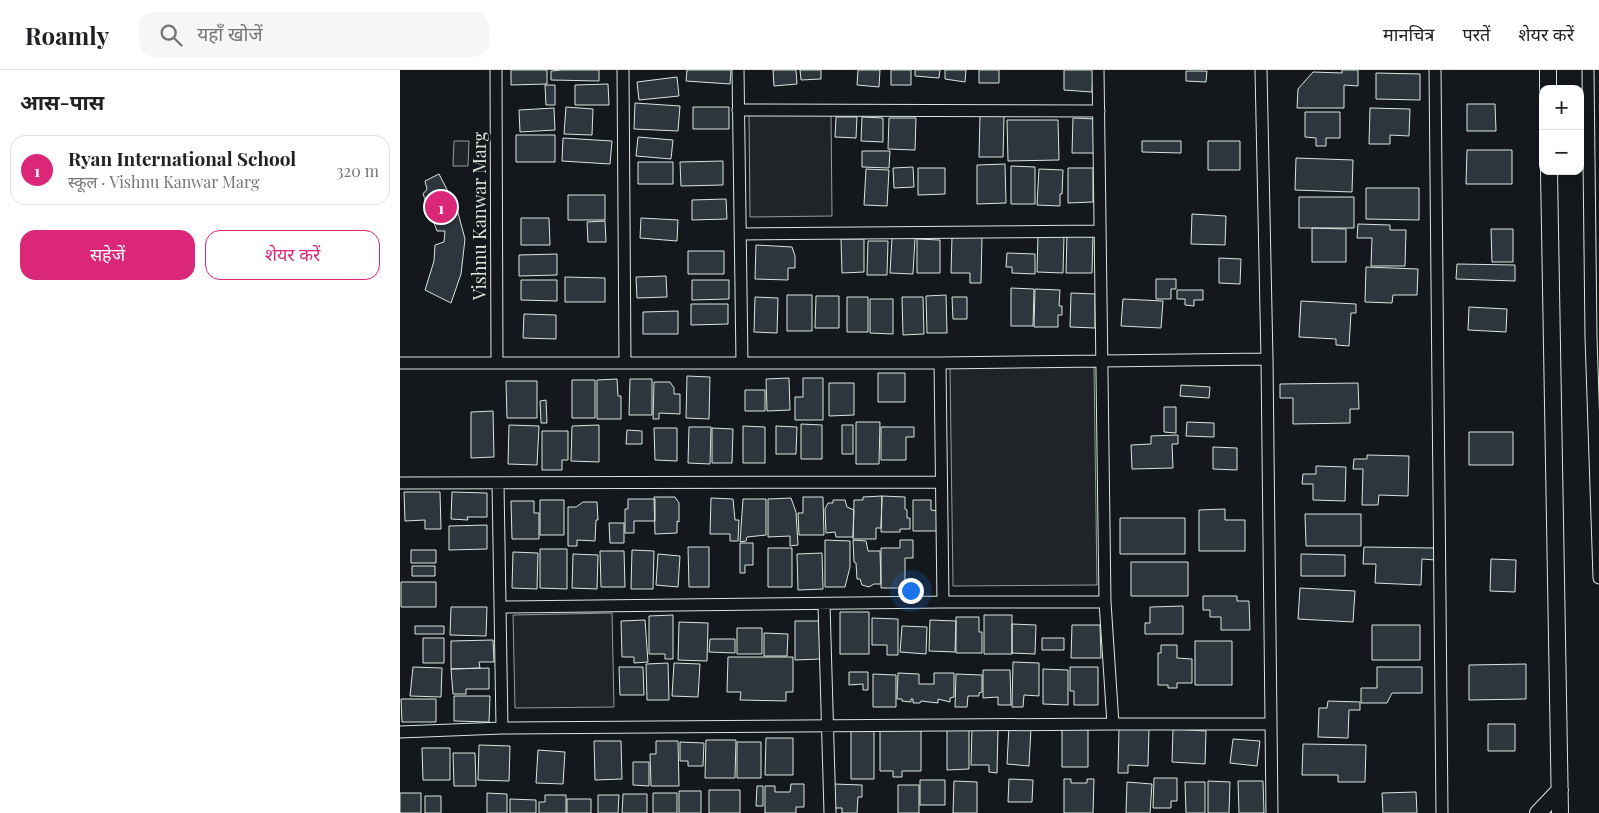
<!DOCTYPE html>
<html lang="hi">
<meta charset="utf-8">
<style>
body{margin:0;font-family:"Playfair Display","Noto Sans Devanagari",serif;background:#f6f6f6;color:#202124}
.controls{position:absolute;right:15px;top:15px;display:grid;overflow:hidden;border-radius:10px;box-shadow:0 5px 20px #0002}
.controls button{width:45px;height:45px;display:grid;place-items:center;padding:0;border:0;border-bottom:1px solid #e0e0e0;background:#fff;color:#202124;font:25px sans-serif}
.you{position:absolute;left:510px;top:520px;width:18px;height:18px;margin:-12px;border:4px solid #fff;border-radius:50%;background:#1a73e8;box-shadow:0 0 0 8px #1a73e833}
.badge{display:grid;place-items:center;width:32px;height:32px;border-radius:50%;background:#db2777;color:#fff;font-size:16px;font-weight:700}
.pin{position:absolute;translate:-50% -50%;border:2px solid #fff;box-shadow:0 1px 5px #0006}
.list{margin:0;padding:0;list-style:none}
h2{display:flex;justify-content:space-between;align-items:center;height:65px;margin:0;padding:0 20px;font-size:21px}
h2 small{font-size:16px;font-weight:400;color:#757577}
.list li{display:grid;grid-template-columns:32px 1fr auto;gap:15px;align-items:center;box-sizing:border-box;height:70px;margin:0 10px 10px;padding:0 10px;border:1px solid #e0e0e0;border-radius:15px}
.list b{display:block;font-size:19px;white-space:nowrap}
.list p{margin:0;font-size:16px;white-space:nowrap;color:#757577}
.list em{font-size:16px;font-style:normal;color:#757577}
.actions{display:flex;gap:10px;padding:15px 20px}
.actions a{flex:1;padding:11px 0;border:1px solid #db2777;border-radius:15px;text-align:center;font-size:18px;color:#db2777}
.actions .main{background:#db2777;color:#fff}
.icon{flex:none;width:28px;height:28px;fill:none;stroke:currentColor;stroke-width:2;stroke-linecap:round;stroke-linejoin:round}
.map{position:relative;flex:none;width:1199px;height:743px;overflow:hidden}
header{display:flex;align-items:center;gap:30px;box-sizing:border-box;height:70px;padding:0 25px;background:#fff;border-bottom:1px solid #e0e0e0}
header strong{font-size:24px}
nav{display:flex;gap:28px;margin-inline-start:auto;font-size:18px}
.search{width:350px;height:45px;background:#f6f6f6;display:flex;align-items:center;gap:12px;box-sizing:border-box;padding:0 18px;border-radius:15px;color:#757577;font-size:19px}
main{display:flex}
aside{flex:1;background:#fff}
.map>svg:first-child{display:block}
.green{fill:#202428;stroke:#939e99}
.building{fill:#2c363c;stroke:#d8e6dc}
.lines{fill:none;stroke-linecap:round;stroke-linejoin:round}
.street-casing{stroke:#d8e6dc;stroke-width:13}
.secondary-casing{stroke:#d8e6dc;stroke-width:18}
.street{stroke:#14181c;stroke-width:11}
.secondary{stroke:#14181c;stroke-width:16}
.labels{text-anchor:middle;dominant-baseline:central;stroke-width:4;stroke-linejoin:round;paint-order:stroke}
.street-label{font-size:18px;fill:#d8e6dc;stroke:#14181c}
</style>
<header>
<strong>Roamly</strong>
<div class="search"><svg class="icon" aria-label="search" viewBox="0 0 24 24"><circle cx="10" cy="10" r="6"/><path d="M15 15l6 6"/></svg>यहाँ खोजें</div>
<nav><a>मानचित्र</a><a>परतें</a><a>शेयर करें</a></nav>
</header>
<main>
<aside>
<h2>आस-पास<small></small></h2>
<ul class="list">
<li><span class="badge">1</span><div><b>Ryan International School</b><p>स्कूल · Vishnu Kanwar Marg</p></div><em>320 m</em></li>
</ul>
<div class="actions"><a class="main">सहेजें</a><a>शेयर करें</a></div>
</aside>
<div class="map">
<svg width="1199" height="743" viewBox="0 0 1199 743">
<rect width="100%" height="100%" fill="#14181c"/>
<!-- green -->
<path class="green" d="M431,43L432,146L350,147L349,44Z
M54,71H69L68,96H53Z
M694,296L697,515L553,516L550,298Z
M212,543L214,637L115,638L113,545Z"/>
<!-- building -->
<path class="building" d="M111,0H147V14L111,15Z
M162,0H199V11L151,10V1Z
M287,0H331L330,14L286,11Z
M373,0H396L397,14L374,16Z
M400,0H421V9L401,10Z
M458,0H480L479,17L457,15Z
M491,0H511V15H491Z
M515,0H540L539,8L515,6Z
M545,0H566L565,12L545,9Z
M579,0H599V13H579Z
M664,0H693L692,22L664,20Z
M942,0H958V16L944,15V38H897L898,19L913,2L942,3Z
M786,1H807L806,12L786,11Z
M976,3L1020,4V30L976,29Z
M277,7L279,26L239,30L237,12Z
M208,14L209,35H175V15Z
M145,15H155V35H146Z
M235,33L280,36L278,61L234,59Z
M1067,34H1095L1096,61H1067Z
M166,37L193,39L192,65L164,64Z
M293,37H329V59H293Z
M154,38L155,60L120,62L119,40Z
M970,38L1010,39L1009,66L990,65V74H969Z
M905,42H940V68H926V76H916V68L905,67Z
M580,46H604L603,87H579Z
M436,47H457L456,68L435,67Z
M462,47L483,48V72L461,71Z
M489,48H516L515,80L488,79Z
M673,48L695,49L694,83H672Z
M607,50H658L659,90L608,91Z
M116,65H155V92H116Z
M238,67L273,70L271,89L236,86Z
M163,68L212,71L210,94L162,91Z
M742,71H781V83L742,82Z
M808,71H840V100H808Z
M1067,80H1112V114H1066Z
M462,81H490L489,98L462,97Z
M896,88L953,90L952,122L895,120Z
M323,91V115L281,116L280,92Z
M238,92H273V114H238Z
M605,94L606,133L577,134V95Z
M611,96L635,97V134H611Z
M513,97L514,117L494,118L493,98Z
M518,98H545V124L518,125Z
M668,98H693V132L668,133Z
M466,99L489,100L487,136L464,135Z
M639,99L663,100L662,124H660V136L637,135Z
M39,104L57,139L65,169L61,204L51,233L25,220L34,191L35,175L44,172L45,161H37L23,124L27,119L25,111Z
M966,118H1019V150L966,149Z
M168,125H205V150H168Z
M899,127H954V158H899Z
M326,129L327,149L292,150V130Z
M792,144L826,146L825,175L791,174Z
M121,148H149L150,175H121Z
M241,148L278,150L277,171L240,168Z
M205,151L206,172H188L187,152Z
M958,154L990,155V160H1006L1005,196H971L972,168H957Z
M912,158L946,159V192H912Z
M1091,159H1113V192H1092Z
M667,164L693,165L692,203H666Z
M638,165L664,166L663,203L637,202Z
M492,167L515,168L513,204L490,203Z
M552,167H582L581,213H570V203H551Z
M441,169H464V202L442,203Z
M517,169L540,170V203H517Z
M468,171H488L487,205H467Z
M356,175L392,177L395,186V198H388V210L355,209Z
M288,181H324V204H288Z
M607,183L635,184V204L612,203V197H606Z
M157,184V205L119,206V185Z
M819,188L841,189L840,214L819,213Z
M1057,194L1115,195V211L1056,209Z
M966,197L1018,199L1017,225H993L992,233L965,232Z
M266,206L267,227L237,228L236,207Z
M165,207L205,208V232H165Z
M756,209H776V219H771V229H756Z
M121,210H157V231L121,230Z
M292,210H329V229L292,230Z
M611,218L634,219L633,256H611Z
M635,219L660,220L659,236H662V245H658V257H634Z
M777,220H803V230H794V236L785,235V229H777Z
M671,223L695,224V258L670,257Z
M387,225H412V261H387Z
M546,225L547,263H527L526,226Z
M416,226H439V258H415Z
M355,227L378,228L377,263L354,262Z
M447,227H468V262H447Z
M502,227H523L524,264L503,265Z
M552,227H567V249H553Z
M470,229H493V264L470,263Z
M723,229L763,231L761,258L721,256Z
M901,231L956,234V243H951L949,276L936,275V269L899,267Z
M291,234H328V254L291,255Z
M1069,237L1107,239L1106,262L1068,260Z
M278,241V264H243V242Z
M124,244L156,245V269L123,268Z
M478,303H505V332H478Z
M287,306L310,307L309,349L286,348Z
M389,308L390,340L367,341L366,309Z
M403,308H423V350H395V327H403Z
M217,309L218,326H221V349H197V310Z
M230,309H252V345H229Z
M172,310H195V348H172Z
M106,311H137V348H107Z
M254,312H270L274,318V324H280V344L259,343V349H253Z
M429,313H454V345L429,346Z
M958,313L959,339H950V353L893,354V328H880V314Z
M781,315L810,317L809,328L780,326Z
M345,320H365V341H345Z
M146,330L147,353H141L140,331Z
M764,337H776V363L764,362Z
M93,341L94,387L71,388V342Z
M456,352H480L479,394H456Z
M787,352L814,353V367L786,366Z
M401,354L422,355V389H401Z
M109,355L139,356L137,395L108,394Z
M199,355V392L171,391L172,356Z
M442,355H453V384H442Z
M343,356L365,357V393H343Z
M376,356L397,357L396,384H376Z
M289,357H311L310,394L288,393Z
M481,357H514V367H506V390H481Z
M254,358H277V391L255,390Z
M312,358L333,359L332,393H312Z
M227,360L242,361V374H226Z
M142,361H168V390H162V400H142Z
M1069,362H1113V395H1069Z
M778,365V374H772L773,398L732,399L731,375L751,374V366Z
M813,377L837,378V400L813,399Z
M967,385L1009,386L1008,426L979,425L978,435H962L963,399H953L954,389H967Z
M916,396L946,397L945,431L913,430V414H902L903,404H916Z
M4,422H40L41,459H25V450L5,451Z
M52,422L87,423V447H67L68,450L51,449Z
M482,426L505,427V439L507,440V448H510V459H500V462H481Z
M482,426L481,458H476V469H453L454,430H463V427Z
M254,427H275L279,433V452L277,451V463L255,464Z
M403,427H423L424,465H399L398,443H403Z
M311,428L333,429L335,450H339L338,471H330V464H310Z
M391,428L396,442L398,475L390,476V466L368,467V429Z
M228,429H255V451H234V463H225V439H228Z
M343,429H366V465L347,467L346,471L340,472Z
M140,430H164V465H140Z
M433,430H445L447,437L454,440L453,467H436L435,462L426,463L425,439L428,433H433Z
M513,430H531V440L538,441V461H513Z
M111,431H134V443H139V469H112Z
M183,432H197L198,450H196L195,471L177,470V476H168V437H176Z
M825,439V450H845V481H799V440Z
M905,444H961V476H906Z
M720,448H785V484H720Z
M209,453H224V473H210Z
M87,455V479L49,480V456Z
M425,470L450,471V497L445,517H425Z
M453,470L466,471L468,481H480L481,514H474L469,517L462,515L460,509H457L456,493L454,492Z
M500,470H513V488H505V518H481V478H500Z
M340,473H353V495H345V503H340Z
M288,477H309V517H289Z
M964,477L1035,478V490L1022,489L1021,515L975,513L976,494H963Z
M368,478H392V517H368Z
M140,479H167V519L140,518Z
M11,480H36V493H11Z
M232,480L254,481L253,519H231Z
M200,481H224L225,517H201Z
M113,482L138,483L137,519L112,518Z
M422,483L423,519L398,520L397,484Z
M173,484L198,485L197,519L172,518Z
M258,484L280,486L278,517L256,515Z
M901,484L945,485V506H901Z
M1091,489L1116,490L1115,522L1090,521Z
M731,492H788V526H731Z
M12,496H35V506H12Z
M1,512H36V537H1Z
M900,518L955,521L953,552L898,549Z
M803,526H837V531H849L850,560H821V547H810V540H803Z
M783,536V564H745V553H750V537Z
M51,537H87L86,566L50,565Z
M440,542H469V584H440Z
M273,545V589H265V584H249V546Z
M584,545H612V584H584Z
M556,547H579V562H582V583H556Z
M472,548L498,549V585H487V575H472Z
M245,550L248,592L234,593V587H222L221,551Z
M530,550L556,551L555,582L529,581Z
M395,551H419L420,589L395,590Z
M279,552L308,553L307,591L278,590Z
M612,554L636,555L635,584L612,583Z
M672,555H700L701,588H671Z
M972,555H1020V590H972Z
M15,556H44V564H15Z
M502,556L527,557L526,584L500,582Z
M337,558H362V584H337Z
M364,563L388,564L387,586H364Z
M23,568H44V593H23Z
M642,568H664V580H642Z
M310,569H335V583L309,582Z
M93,570L94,592H79L80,598L51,599V571Z
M795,571H832V615H795Z
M761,575H777V588L792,589V613H777V618H768V615H758V583H761Z
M328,587H393V622H386V631L340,630L341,622H327Z
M613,592L639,593V626L624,625L623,637H612Z
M268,593L269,630H247L246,594Z
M274,593L300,594L298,627L272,626Z
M1126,594V629L1069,630V595Z
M13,597L42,598L41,627L10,626Z
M219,597H243L244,625H220Z
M670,597H698V635H674V621H670Z
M977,597H1022V623H992L987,633H961V618H977Z
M89,598V619H66V624H53L51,599Z
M643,599L668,600V635L643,634Z
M583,600H610L611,635H598V627L583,628Z
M449,602H468V620H463V614L449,615Z
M498,603L519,604V614H534V603H554V627L550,628V632L538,629V633L521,631L520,633H513V629H511V632L502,631V629H497Z
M473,604L496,605V637H473Z
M556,604L582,605V622L579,623V626H568L567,637H555Z
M54,626H90L89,652L54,651Z
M1,629H36V652H2Z
M928,631L960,632V640H949L948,668L918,667L919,638H927Z
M1088,654H1115V681H1088Z
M609,656L631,658L629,696L607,694Z
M719,657L749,658L748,696L728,695V703H718Z
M662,658H688V697H662Z
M572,659L598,660L597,703L589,702V695H571Z
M773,659L806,661L805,694L772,692Z
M480,660H521V701H502V707H493V701H480Z
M547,660H569V699L547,700Z
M451,661H474V709H451Z
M366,668H393V705H365Z
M833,669L860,671L857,696L830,693Z
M306,670H336L335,708H305Z
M194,671H221L222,709L195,710Z
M256,671H278L279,716H251L250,684H256Z
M280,672L304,673L303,696H288V691H280Z
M337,672H361V708H337Z
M903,674L966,675L965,712H938V705H902Z
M79,675L110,676L109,711L78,710Z
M22,678H50V710H23Z
M138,680L165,682L163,714L136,713Z
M53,683H75L76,716H54Z
M233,692H249V716L233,715Z
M754,708H777V731H771V738H753Z
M609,709L633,710L632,732H608Z
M664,709H671V713H687V709H694L693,743H664Z
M520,710H545V735H520Z
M554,711L577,712V743H553Z
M808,711L830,712L829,743H808Z
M838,711H863L864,743H839Z
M727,712L752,714L750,743H726Z
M785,712H805V743H786Z
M391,714H404V737H396V743H365V716H375V722H390Z
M434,714L462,715V727H458L457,743H442V738H433Z
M498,715H519V743H498Z
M357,716H363V736H356Z
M309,720H340V743H309Z
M279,721H301V743H279Z
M1016,722L1017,743H983L982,723Z
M0,723H21V743H0Z
M87,723L107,724V743H87Z
M253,723H277V743H253Z
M223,724H247V743H222Z
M145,725H166V743H139V732H145Z
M198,725H219L218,743H198Z
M25,726H41V743H25Z
M110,729L136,730V743H110Z
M167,729H191V743H167Z"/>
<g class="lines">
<!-- street casing -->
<g class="street-casing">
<path id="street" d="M96,0L97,292
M223,0L225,293
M338,0L342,293
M698,0L705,532L713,654
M861,0L867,289L872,743
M1035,0L1042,743
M1188,0L1191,267L1199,508
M338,40L699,41
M342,164L700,161
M0,293H540L867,289
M540,293L543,532
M0,413L541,412
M98,413L102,658
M424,534L430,743
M100,537L543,532H705
M0,662L102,658L713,654H871"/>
</g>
<!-- secondary casing -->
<g class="secondary-casing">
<path id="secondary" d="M1148,0V19
M1149,101L1160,743
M1138,743L1160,720"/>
</g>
<!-- street -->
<use href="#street" class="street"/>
<!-- secondary -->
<use href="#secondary" class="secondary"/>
</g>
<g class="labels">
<!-- street labels -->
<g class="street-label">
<text transform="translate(79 146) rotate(-90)">Vishnu Kanwar Marg</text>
</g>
</g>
</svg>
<div class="controls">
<button>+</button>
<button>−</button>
</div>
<div class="you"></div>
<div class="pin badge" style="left:41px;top:137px">1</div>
</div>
</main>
